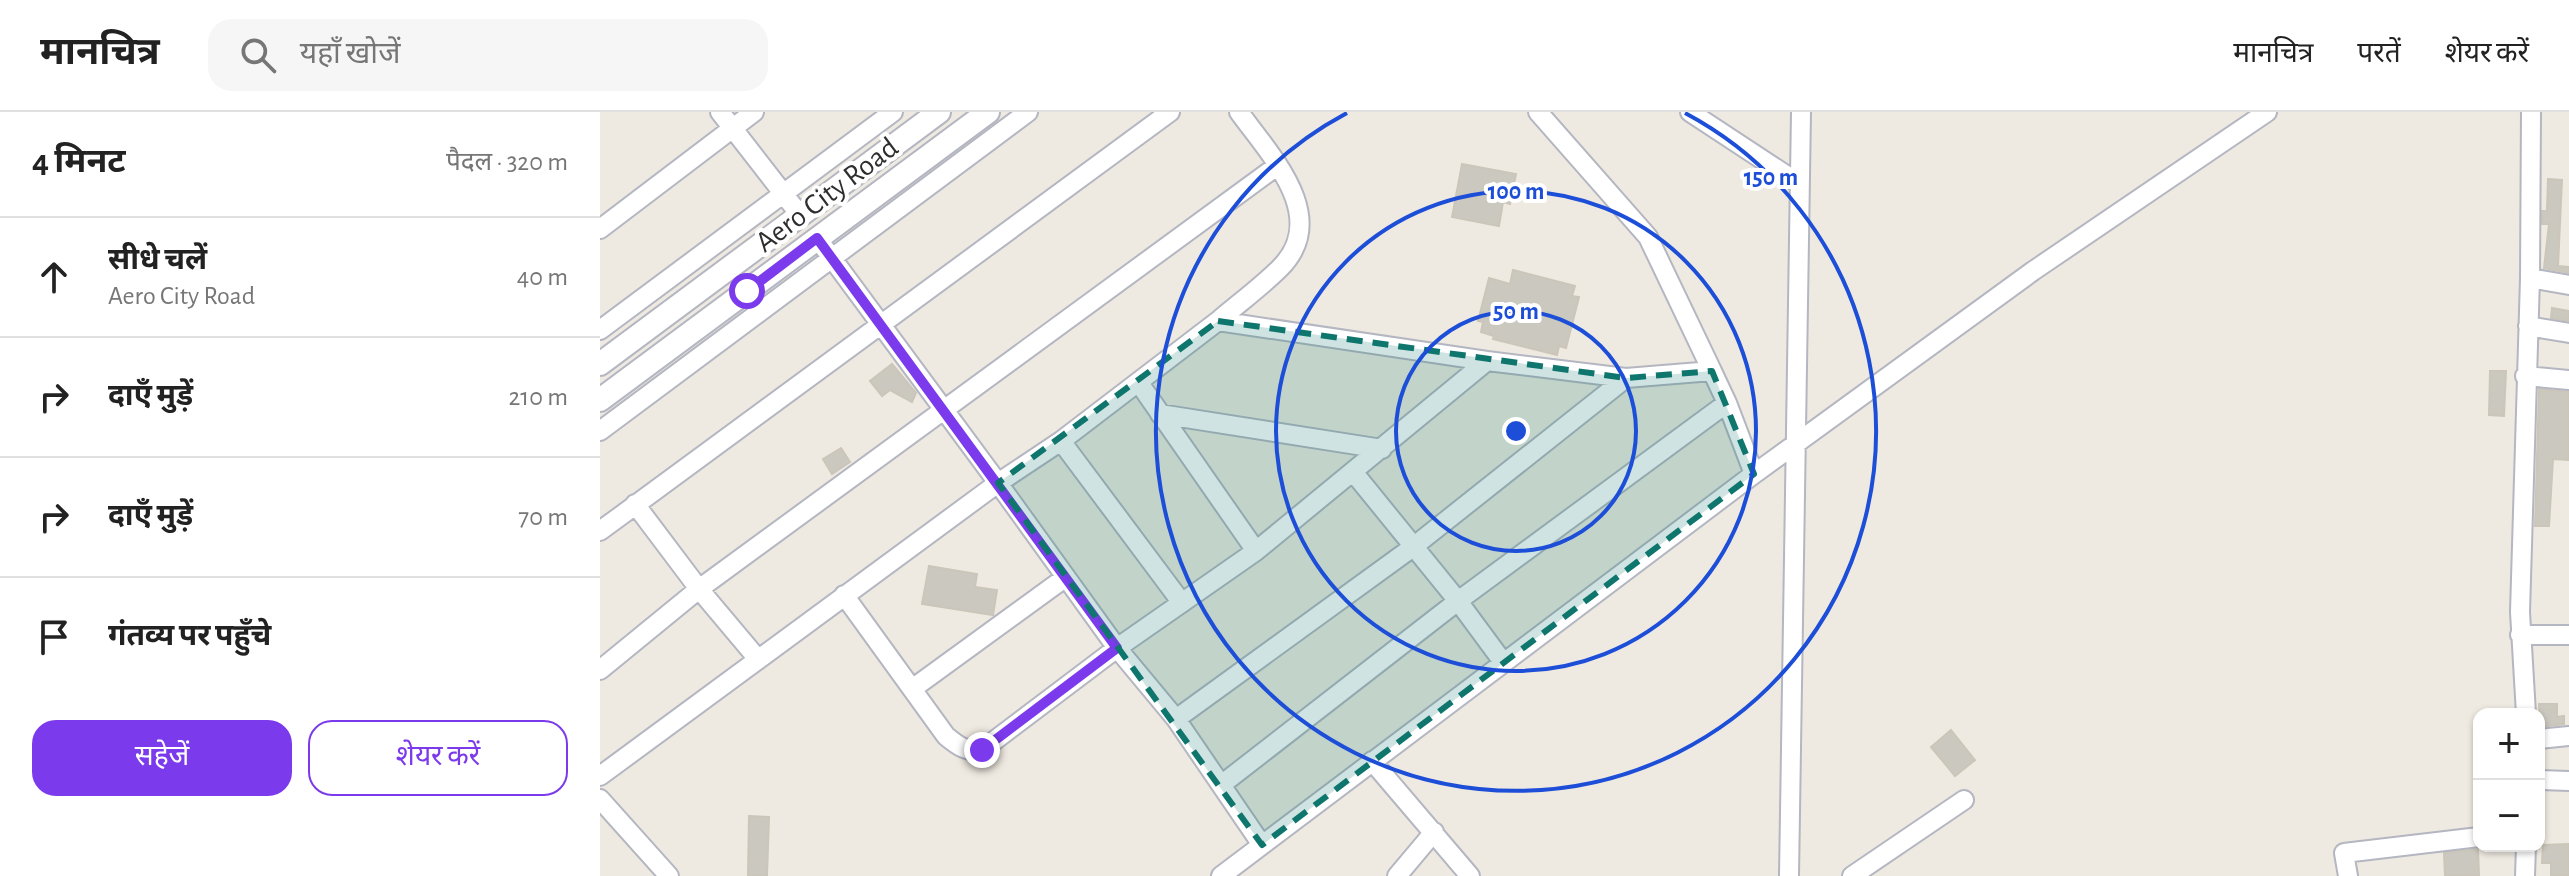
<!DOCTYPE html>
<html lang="hi">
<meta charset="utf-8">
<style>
body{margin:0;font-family:"Alegreya Sans","Noto Sans Devanagari",sans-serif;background:#f6f6f6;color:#222}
.controls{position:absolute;right:24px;bottom:24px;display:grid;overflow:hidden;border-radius:16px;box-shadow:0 2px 6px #0004}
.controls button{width:72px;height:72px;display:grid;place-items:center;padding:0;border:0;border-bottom:2px solid #e0e0e0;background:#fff;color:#222;font:40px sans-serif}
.stop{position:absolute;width:24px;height:24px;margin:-18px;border:6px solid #7c3aed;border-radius:50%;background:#fff}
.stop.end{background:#7c3aed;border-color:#fff;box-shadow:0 2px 8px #0008}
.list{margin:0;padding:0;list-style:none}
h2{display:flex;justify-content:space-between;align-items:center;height:104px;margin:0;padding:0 32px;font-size:34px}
h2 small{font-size:26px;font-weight:400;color:#767676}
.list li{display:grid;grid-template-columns:52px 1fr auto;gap:24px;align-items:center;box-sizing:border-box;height:120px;padding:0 32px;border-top:2px solid #e0e0e0}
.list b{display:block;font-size:30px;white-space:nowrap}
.list p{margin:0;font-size:26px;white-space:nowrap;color:#767676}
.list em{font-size:26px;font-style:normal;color:#767676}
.actions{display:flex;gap:16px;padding:24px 32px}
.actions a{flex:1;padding:18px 0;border:2px solid #7c3aed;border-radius:24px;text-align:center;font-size:28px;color:#7c3aed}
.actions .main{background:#7c3aed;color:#fff}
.icon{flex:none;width:44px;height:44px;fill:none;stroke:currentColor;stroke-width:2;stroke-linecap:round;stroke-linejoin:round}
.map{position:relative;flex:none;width:1969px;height:764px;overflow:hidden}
header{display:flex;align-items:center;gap:48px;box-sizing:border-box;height:112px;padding:0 40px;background:#fff;border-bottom:2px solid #e0e0e0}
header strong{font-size:38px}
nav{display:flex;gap:44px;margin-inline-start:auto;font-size:28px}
.search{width:560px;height:72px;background:#f6f6f6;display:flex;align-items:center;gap:20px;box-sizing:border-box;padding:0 28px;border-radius:24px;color:#767676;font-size:30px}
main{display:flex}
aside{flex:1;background:#fff}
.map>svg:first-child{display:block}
.building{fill:#cbc8bf;stroke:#cbc6b9;stroke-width:2}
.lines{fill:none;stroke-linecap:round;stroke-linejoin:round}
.minor-casing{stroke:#b4b6c1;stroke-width:22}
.tertiary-casing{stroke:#b4b6c1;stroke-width:26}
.minor{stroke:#fff;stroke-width:18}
.tertiary{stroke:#fff;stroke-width:22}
.route{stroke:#7c3aed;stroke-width:10}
.marked{fill:#0f766e;fill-opacity:0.2;stroke:#0f766e;stroke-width:6;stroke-dasharray:16 10;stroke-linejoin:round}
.ring{fill:none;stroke:#1d4ed8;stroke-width:4}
.labels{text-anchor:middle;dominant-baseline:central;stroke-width:8;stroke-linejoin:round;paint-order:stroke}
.street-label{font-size:30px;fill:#2e2e2e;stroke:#fff}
.centre{fill:#1d4ed8;stroke:#fff;stroke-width:4}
.ring-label{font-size:24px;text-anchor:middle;font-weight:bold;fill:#1d4ed8;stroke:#fff;stroke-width:8;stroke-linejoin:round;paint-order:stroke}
</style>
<header>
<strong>मानचित्र</strong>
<div class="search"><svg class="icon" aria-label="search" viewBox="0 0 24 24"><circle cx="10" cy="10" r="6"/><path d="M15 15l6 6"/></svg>यहाँ खोजें</div>
<nav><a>मानचित्र</a><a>परतें</a><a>शेयर करें</a></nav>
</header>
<main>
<aside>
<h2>4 मिनट<small>पैदल · 320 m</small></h2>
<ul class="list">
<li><svg class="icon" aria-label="ahead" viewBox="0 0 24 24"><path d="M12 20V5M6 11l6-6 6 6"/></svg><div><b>सीधे चलें</b><p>Aero City Road</p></div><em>40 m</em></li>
<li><svg class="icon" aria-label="right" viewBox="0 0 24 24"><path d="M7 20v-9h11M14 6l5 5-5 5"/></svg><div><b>दाएँ मुड़ें</b></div><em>210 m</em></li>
<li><svg class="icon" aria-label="right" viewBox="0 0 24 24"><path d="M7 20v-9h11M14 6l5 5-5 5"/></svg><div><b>दाएँ मुड़ें</b></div><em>70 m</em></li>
<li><svg class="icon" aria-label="arrive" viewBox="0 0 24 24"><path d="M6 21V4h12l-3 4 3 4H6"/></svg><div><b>गंतव्य पर पहुँचे</b></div></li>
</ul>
<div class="actions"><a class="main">सहेजें</a><a>शेयर करें</a></div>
</aside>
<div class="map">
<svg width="1969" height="764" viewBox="0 0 1969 764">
<rect width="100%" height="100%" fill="#efeae1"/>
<!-- building -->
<path class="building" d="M862,52L916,62L910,92L903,90L899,114L852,105Z
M1948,67L1962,68L1958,154L1969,155V161L1944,156L1949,112H1942V99H1947Z
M913,158L975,174L972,184L979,185L966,236L959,234L957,243L893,227L894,224L881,220L883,210L878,209L889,166L910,172Z
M1952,196L1969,199V209L1951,206Z
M292,252L316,281L312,290L290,278L282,284L270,269Z
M1890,259H1906L1904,304L1889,303Z
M1939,277L1969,280V348L1953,347L1949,414H1935Z
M241,336L250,350L232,362L223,347Z
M329,454L377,462L375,475L397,478L393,503L322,492Z
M1939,592H1957V605L1964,604V612L1940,615Z
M1351,618L1375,648L1355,664L1331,635Z
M149,704L169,705L167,764H148Z
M1969,732V764L1951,763V751H1942L1943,733Z
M1878,737L1879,763L1845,764L1844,741Z"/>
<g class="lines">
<!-- minor casing -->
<g class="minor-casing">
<path id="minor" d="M120,0L200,103
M639,0C670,43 731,105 680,156C661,175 639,191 618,209L887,249L1026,266L1112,259L1127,291L1154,362
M938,0L1048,125L1112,259
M1090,0L1198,71
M0,117L154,0
M1930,166L1969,173
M618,209L461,329L398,371L517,536L576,607L662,733
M1928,214L1969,221
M0,218L293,0
M1925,264L1969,268
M539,271L656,439
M560,302L782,337
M0,319L428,0
M461,329L582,491
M754,361L858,489L903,550
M35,392L99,477L157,546
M0,419L570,0
M244,483L346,624C358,634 366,640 382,638L517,536L656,439L887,249
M1920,523H1969
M0,558L99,477L677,54
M312,577L466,465
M1926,602L1920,500L1930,166L1931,0
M576,607L813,435L1026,266
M1939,627L1969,624
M772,649L870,764
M0,664L398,371L217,126
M1939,668L1969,669
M621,673L858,489L1127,291
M0,687L69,764
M621,764L1154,362L1433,159L1667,0
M797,764L834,720
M1189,764L1201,0
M1252,764L1364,688
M1748,764L1744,741L1879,725
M1925,764L1926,734"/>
</g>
<!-- tertiary casing -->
<g class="tertiary-casing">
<path id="tertiary" d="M0,252L339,0
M0,288L388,0"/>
</g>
<!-- minor -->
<use href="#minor" class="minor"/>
<!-- tertiary -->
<use href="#tertiary" class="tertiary"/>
</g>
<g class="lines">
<!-- route -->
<path class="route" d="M147,179L217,126L517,536L382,638"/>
</g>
<!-- marked area -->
<path class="marked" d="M618,209L1026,266L1112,259L1154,362L662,733L398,371Z"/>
<!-- distance rings -->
<g class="ring">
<circle cx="916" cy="319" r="120"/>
<circle cx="916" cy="319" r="240"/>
<path d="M1085 1A360 360 0 1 1 747 1"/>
</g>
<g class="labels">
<!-- street labels -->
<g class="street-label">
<text transform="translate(227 83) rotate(-37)">Aero City Road</text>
</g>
</g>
<circle cx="916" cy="319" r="12" class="centre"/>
<g class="ring-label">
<text x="1171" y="73">150 m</text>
<text x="916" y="87">100 m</text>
<text x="916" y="207">50 m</text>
</g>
</svg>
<div class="controls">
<button>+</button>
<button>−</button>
</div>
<div class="stop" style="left:147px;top:179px"></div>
<div class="stop end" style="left:382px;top:638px"></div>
</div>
</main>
